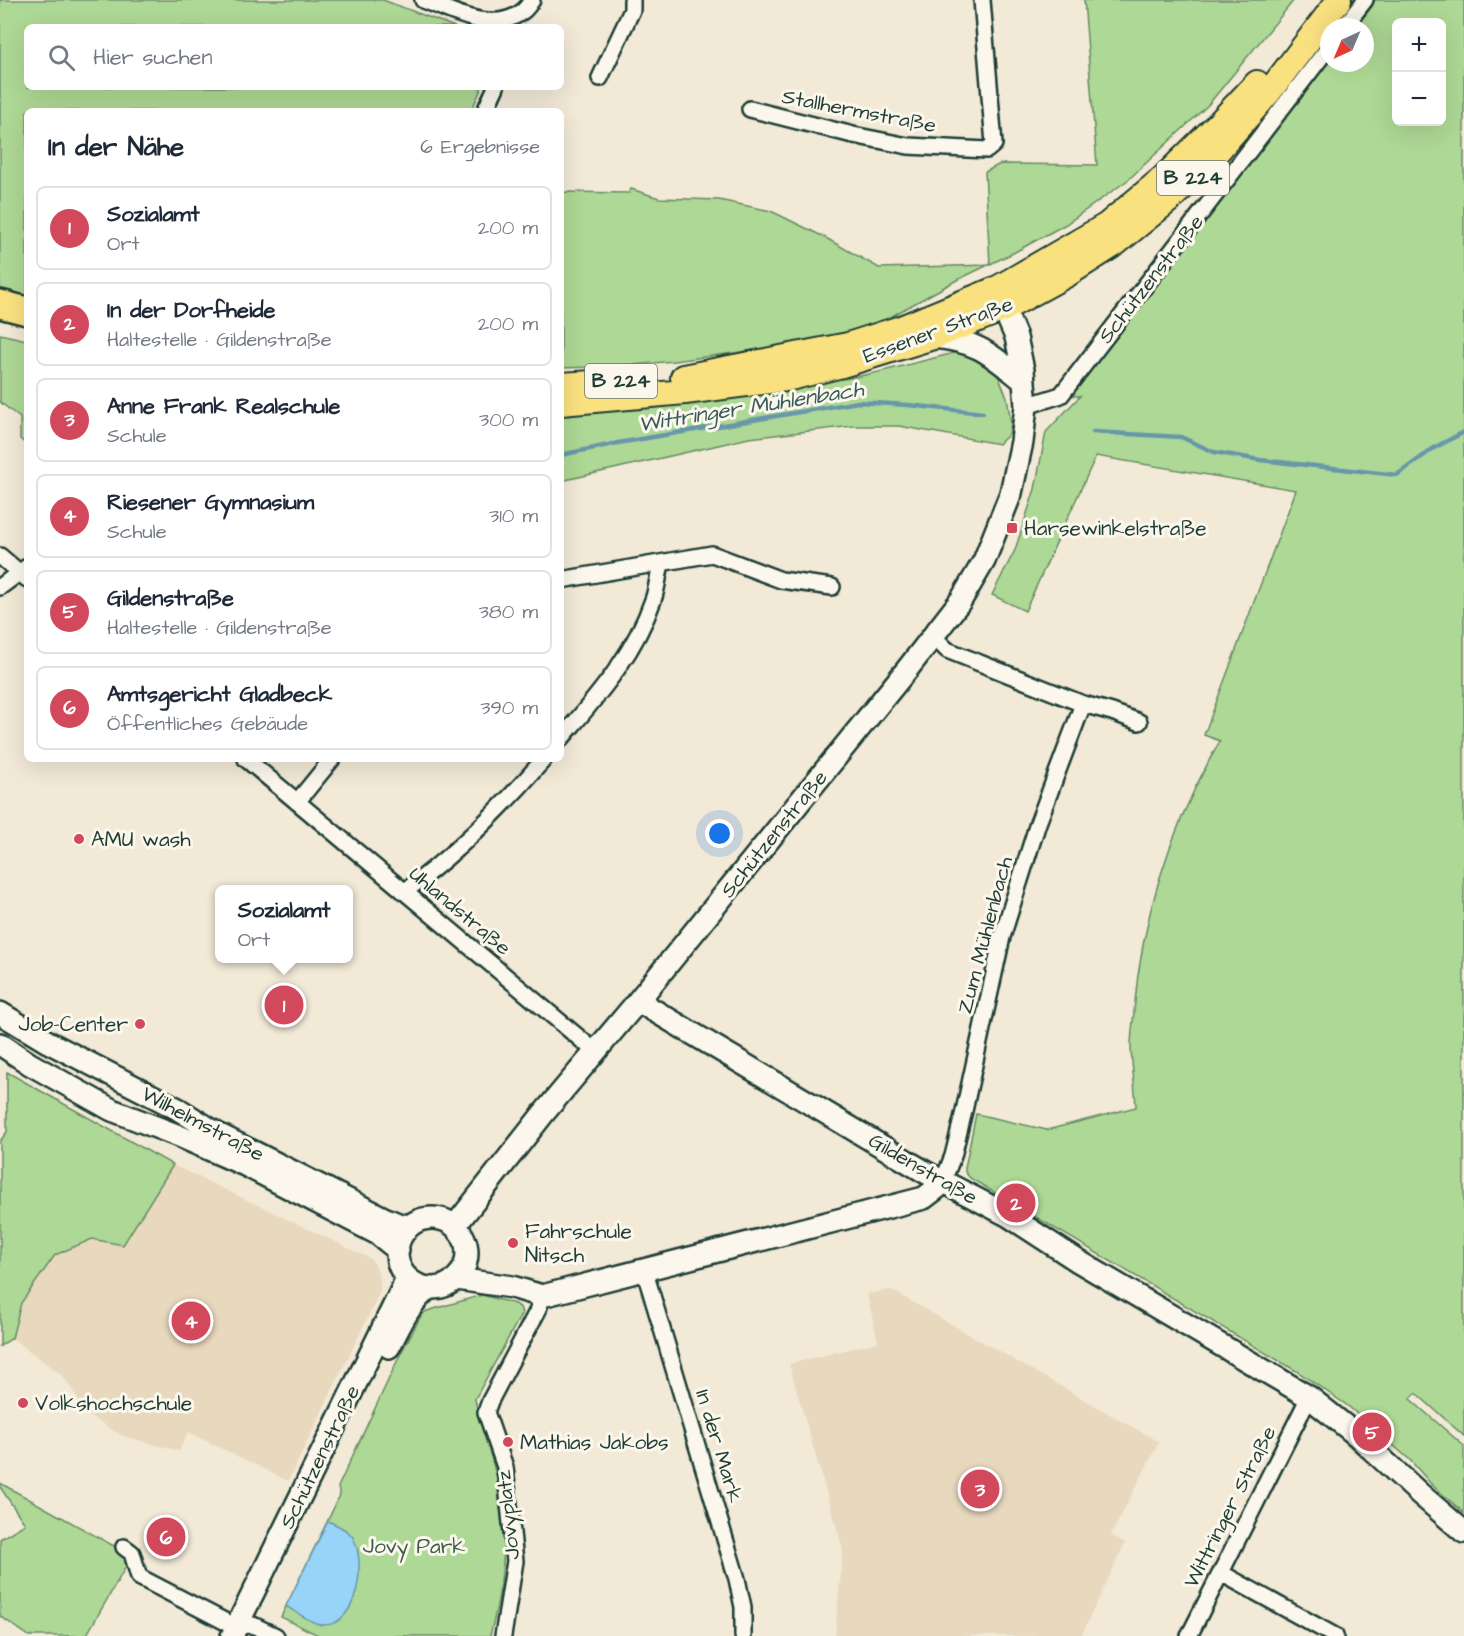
<!DOCTYPE html>
<html lang="de">
<meta charset="utf-8">
<style>
body{margin:0;font-family:"Architects Daughter",sans-serif;background:#f6f6f7;color:#1f2937}
.controls{position:absolute;right:18px;top:18px;display:grid;overflow:hidden;border-radius:9px;box-shadow:0 6px 24px #0002}
.controls button{width:54px;height:54px;display:grid;place-items:center;padding:0;border:0;border-bottom:2px solid #e0e1e3;background:#fff;color:#1f2937;font:30px sans-serif}
.compass{position:absolute;left:1320px;top:18px;width:54px;height:54px;border-radius:50%;background:#fff;box-shadow:0 6px 24px #0002;rotate:224deg}
.you{position:absolute;left:720px;top:834px;width:21px;height:21px;margin:-15px;border:4px solid #fff;border-radius:50%;background:#1a73e8;box-shadow:0 0 0 9px #1a73e833}
.badge{display:grid;place-items:center;width:39px;height:39px;border-radius:50%;background:#d1495b;color:#fff;font-size:20px;font-weight:700}
.pin{position:absolute;translate:-50% -50%;border:3px solid #fff;box-shadow:0 2px 6px #0006}
.popup{position:absolute;left:215px;top:885px;width:138px;height:78px;box-sizing:border-box;display:grid;place-content:center;border-radius:9px;background:#fff;filter:drop-shadow(0 2px 4px #0005);font-size:20px;white-space:nowrap;color:#747a83}
.popup b{font-size:22px;color:#1f2937}
.popup::after{content:'';position:absolute;left:50%;top:100%;margin-left:-12px;border:12px solid transparent;border-top-color:#fff}
.list{margin:0;padding:0;list-style:none}
h2{display:flex;justify-content:space-between;align-items:center;height:78px;margin:0;padding:0 24px;font-size:26px}
h2 small{font-size:20px;font-weight:400;color:#747a83}
.list li{display:grid;grid-template-columns:39px 1fr auto;gap:18px;align-items:center;box-sizing:border-box;height:84px;margin:0 12px 12px;padding:0 12px;border:2px solid #e0e1e3;border-radius:9px}
.list b{display:block;font-size:22px;white-space:nowrap}
.list p{margin:0;font-size:20px;white-space:nowrap;color:#747a83}
.list em{font-size:20px;font-style:normal;color:#747a83}
.icon{flex:none;width:33px;height:33px;fill:none;stroke:currentColor;stroke-width:2;stroke-linecap:round;stroke-linejoin:round}
.map{position:relative;flex:none;width:1464px;height:1636px;overflow:hidden}
.search{position:absolute;background:#fff;box-shadow:0 6px 24px #0002;left:24px;top:24px;width:540px;height:66px;display:flex;align-items:center;gap:15px;box-sizing:border-box;padding:0 21px;border-radius:9px;color:#747a83;font-size:22px}
.panel{position:absolute;background:#fff;box-shadow:0 6px 24px #0002;left:24px;top:108px;width:540px;height:654px;border-radius:9px}
.map>svg:first-child{display:block}
.built{fill:#e8d8be}
.green{fill:#aed895;stroke:#668a64;stroke-width:1.5;fill-rule:evenodd}
.water{fill:#98d3f8;stroke:#6897aa;stroke-width:1.5}
.lines{fill:none;stroke-linecap:round;stroke-linejoin:round}
.stream{stroke:#6897aa;stroke-width:4.5}
.street-casing{stroke:#1f3d34;stroke-width:20}
.secondary-casing{stroke:#1f3d34;stroke-width:26}
.primary-casing{stroke:#1f3d34;stroke-width:28}
.highway-casing{stroke:#1f3d34;stroke-width:32}
.street{stroke:#fbf7ec;stroke-width:15}
.secondary{stroke:#fbf7ec;stroke-width:21}
.primary{stroke:#fae180;stroke-width:24}
.highway{stroke:#fae180;stroke-width:27}
.poi-dot{fill:#d1495b;stroke:#fbf7ec;stroke-width:2}
.labels{text-anchor:middle;dominant-baseline:central;stroke-width:6;stroke-linejoin:round;paint-order:stroke}
.shield{fill:#fbf7ec;stroke:#61756b;stroke-width:1.5}
.shield-label{font-size:20px;font-weight:bold;fill:#1f3d34}
.street-label{font-size:21px;fill:#1f3d34;stroke:#fbf7ec}
.poi-label{font-size:21px;fill:#1f3d34;stroke:#fbf7ec;text-anchor:start}
.park-label{font-size:21px;fill:#3c5c47;stroke:#fbf7ec}
.water-label{font-size:22px;font-style:italic;fill:#375b5b;stroke:#fbf7ec}
</style>
<div class="map">
<svg width="1464" height="1636" viewBox="0 0 1464 1636">
<rect width="100%" height="100%" fill="#f2e9d7"/>
<filter id="ink" filterUnits="userSpaceOnUse"><feTurbulence type="fractalNoise" baseFrequency=".0167" numOctaves="2"/><feDisplacementMap in="SourceGraphic" scale="12" xChannelSelector="R" yChannelSelector="G"/><feConvolveMatrix kernelMatrix="1 2 1 2 8 2 1 2 1" color-interpolation-filters="sRGB"/></filter>
<g filter="url(#ink)">
<!-- built -->
<path class="built" d="M173,1165L369,1258L374,1263L378,1272L380,1281V1292L288,1481L188,1432L179,1451L123,1436L88,1415L63,1376L12,1338L21,1303L55,1255L92,1239L123,1245Z
M891,1290L1159,1442L1111,1535L1125,1543L1081,1636H835L843,1549L789,1364L878,1342L867,1294Z"/>
<!-- green -->
<path class="green" d="M0,0H383L455,27H27V87H482L471,111H27V299L0,293Z
M1084,0H1294L1208,105L1128,180L1066,224L1013,253L955,281L883,321L837,335L787,346L674,361L622,366L561,368V192L629,193L631,189L659,198L719,200L771,211L824,237L879,268L990,265L985,172L1000,164L1097,165Z
M1365,0H1464V1436L1416,1393L1410,1399L1464,1446V1513L1432,1485L1410,1460L1348,1406L1298,1372L970,1178L965,1172V1168L976,1114L1047,1130L1136,1107C1135,1087 1132,1067 1131,1048C1131,1035 1133,1023 1134,1011C1142,915 1172,824 1220,741L1204,735L1296,490L1096,456L1025,611L992,595L1015,550L1035,489L1046,432L1080,396L1061,395L1329,47V63H1365V27H1344ZM1396,22H1442V122H1396Z
M0,334L27,340V445L20,439V418L0,402Z
M958,352L983,361L998,376L1007,397L1011,424L1009,434L999,444L899,426H853L749,438L561,481V406L654,401L850,378L879,372Z
M7,1072L173,1165L123,1245L92,1239L55,1255L21,1303L12,1338L0,1346V1141L7,1132Z
M482,1295L515,1304L520,1307L522,1313L475,1399C482,1431 494,1461 500,1493C509,1540 502,1590 490,1636H320L281,1617L340,1495L338,1487L400,1355L422,1314L427,1311Z
M0,1483L132,1556L86,1636H29L0,1616V1539L25,1524L0,1487Z"/>
<!-- water -->
<path class="water" d="M328,1521C336,1525 346,1528 352,1536C367,1559 359,1626 323,1625C315,1625 294,1611 286,1606Z"/>
<g class="lines">
<!-- stream -->
<path class="stream" d="M1093,432L1181,437L1214,452L1260,460L1397,475L1434,448L1464,432
M561,455L618,443L858,402L908,405L983,413"/>
<!-- street casing -->
<g class="street-casing">
<path id="street" d="M423,0C453,11 493,35 523,11C527,8 530,3 532,0
M1344,27L1365,0
M600,78L632,10V0
M750,109L853,135L908,146L987,150L994,144L982,0
M485,111L496,87
M1026,406L1061,395L1329,47
M0,556L27,579
M561,580L712,554L781,580L832,587
M0,587L27,567
M933,636L947,650L1083,704L1112,712L1139,722
M561,739C598,695 634,655 653,600C657,589 658,576 661,564
M246,759L596,1052
M297,802L332,759
M404,892C455,854 502,808 544,759
M943,1181L953,1156L964,1111L1002,937L1038,823L1083,704
M644,1269L737,1579L743,1607V1636
M124,1547L132,1553L139,1577L224,1621L237,1626L253,1625L276,1636
M1221,1573L1335,1636
M503,1636L515,1561L505,1467L486,1412L490,1401L538,1310L542,1296
M1189,1636L1309,1397"/>
</g>
<!-- secondary casing -->
<g class="secondary-casing">
<path id="secondary" d="M933,337C978,341 990,354 1024,381
M638,1001L925,1172L1009,1216L1078,1261L1309,1397L1354,1433L1420,1494L1464,1532
M0,1013L48,1042L178,1109L216,1133L386,1219L398,1224L410,1226
M0,1044L30,1064L112,1110L179,1136L245,1165L378,1234L398,1250
M397 1253a35 35 0 1 1 70 0a35 35 0 1 1-70 0Z
M455,1226L543,1114L638,1001L909,667L961,600L984,561L1011,493L1022,442L1026,406L1023,370L1016,337L1004,309L1000,295
M457,1279L512,1287L542,1296L550,1294L924,1198L937,1188L943,1181
M389,1347C400,1326 409,1303 429,1288
M232,1636L403,1287L406,1277"/>
</g>
<!-- primary casing -->
<g class="primary-casing">
<path id="primary" d="M683,377L848,345L901,328L998,288L1107,225L1163,178L1219,123L1257,83
M561,385L639,380
M561,403L685,392L786,379L842,365L933,337L1004,309L1068,274L1115,244L1168,201L1202,169L1269,92L1339,0"/>
</g>
<!-- highway casing -->
<g class="highway-casing">
<path id="highway" d="M0,304L27,311"/>
</g>
<!-- street -->
<use href="#street" class="street"/>
<!-- secondary -->
<use href="#secondary" class="secondary"/>
<!-- primary -->
<use href="#primary" class="primary"/>
<!-- highway -->
<use href="#highway" class="highway"/>
</g>
</g>
<!-- markers -->
<g class="poi-dot">
<rect x="1006" y="522" width="12" height="12" rx="3"/>
<circle cx="79" cy="839" r="6"/>
<circle cx="140" cy="1024" r="6"/>
<circle cx="513" cy="1243" r="6"/>
<circle cx="23" cy="1403" r="6"/>
<circle cx="508" cy="1442" r="6"/>
</g>
<g class="labels">
<!-- shield labels -->
<g class="shield">
<rect x="1157" y="161" width="72" height="34" rx="4.5"/>
<rect x="585" y="364" width="72" height="34" rx="4.5"/>
</g>
<g class="shield-label">
<text x="1193" y="178">B 224</text>
<text x="621" y="381">B 224</text>
</g>
<!-- street labels -->
<g class="street-label">
<text transform="translate(859 111) rotate(11)">Stallhermstraße</text>
<text transform="translate(1151 279) rotate(-52)">Schützenstraße</text>
<text transform="translate(938 330) rotate(-20)">Essener Straße</text>
<text transform="translate(774 834) rotate(-51)">Schützenstraße</text>
<text transform="translate(460 911) rotate(40)">Uhlandstraße</text>
<text transform="translate(985 935) rotate(-75)">Zum Mühlenbach</text>
<text transform="translate(203 1124) rotate(28)">Wilhelmstraße</text>
<text transform="translate(923 1169) rotate(30)">Gildenstraße</text>
<text transform="translate(719 1446) rotate(73)">In der Mark</text>
<text transform="translate(320 1457) rotate(-64)">Schützenstraße</text>
<text transform="translate(1230 1507) rotate(-63)">Wittringer Straße</text>
<text transform="translate(508 1515) rotate(-96)">Jovyplatz</text>
</g>
<!-- poi labels -->
<g class="poi-label">
<text x="1024" y="528">Harsewinkelstraße</text>
<text x="91" y="839">AMU wash</text>
<text x="128" y="1024" text-anchor="end">Job-Center</text>
<text x="525" y="1231">Fahrschule<tspan x="525" dy="24">Nitsch</tspan></text>
<text x="35" y="1403">Volkshochschule</text>
<text x="520" y="1442">Mathias Jakobs</text>
</g>
<!-- park labels -->
<g class="park-label">
<text x="414" y="1546">Jovy Park</text>
</g>
<!-- water labels -->
<g class="water-label">
<text transform="translate(751 407) rotate(-9)">Wittringer Mühlenbach</text>
</g>
</g>
</svg>
<div class="controls">
<button>+</button>
<button>−</button>
</div>
<svg class="compass" viewBox="-18 -18 36 36"><path d="M0-13l5 13h-10z" fill="#e53935"/><path d="M0 13l5-13h-10z" fill="#747a83"/></svg>
<div class="you"></div>
<div class="pin badge" style="left:284px;top:1005px">1</div>
<div class="popup"><b>Sozialamt</b>Ort</div>
<div class="pin badge" style="left:1016px;top:1203px">2</div>
<div class="pin badge" style="left:980px;top:1489px">3</div>
<div class="pin badge" style="left:191px;top:1321px">4</div>
<div class="pin badge" style="left:1372px;top:1432px">5</div>
<div class="pin badge" style="left:166px;top:1537px">6</div>
<div class="search"><svg class="icon" aria-label="search" viewBox="0 0 24 24"><circle cx="10" cy="10" r="6"/><path d="M15 15l6 6"/></svg>Hier suchen</div>
<section class="panel">
<h2>In der Nähe<small>6 Ergebnisse</small></h2>
<ul class="list">
<li><span class="badge">1</span><div><b>Sozialamt</b><p>Ort</p></div><em>200 m</em></li>
<li><span class="badge">2</span><div><b>In der Dorfheide</b><p>Haltestelle · Gildenstraße</p></div><em>200 m</em></li>
<li><span class="badge">3</span><div><b>Anne Frank Realschule</b><p>Schule</p></div><em>300 m</em></li>
<li><span class="badge">4</span><div><b>Riesener Gymnasium</b><p>Schule</p></div><em>310 m</em></li>
<li><span class="badge">5</span><div><b>Gildenstraße</b><p>Haltestelle · Gildenstraße</p></div><em>380 m</em></li>
<li><span class="badge">6</span><div><b>Amtsgericht Gladbeck</b><p>Öffentliches Gebäude</p></div><em>390 m</em></li>
</ul>
</section>
</div>
